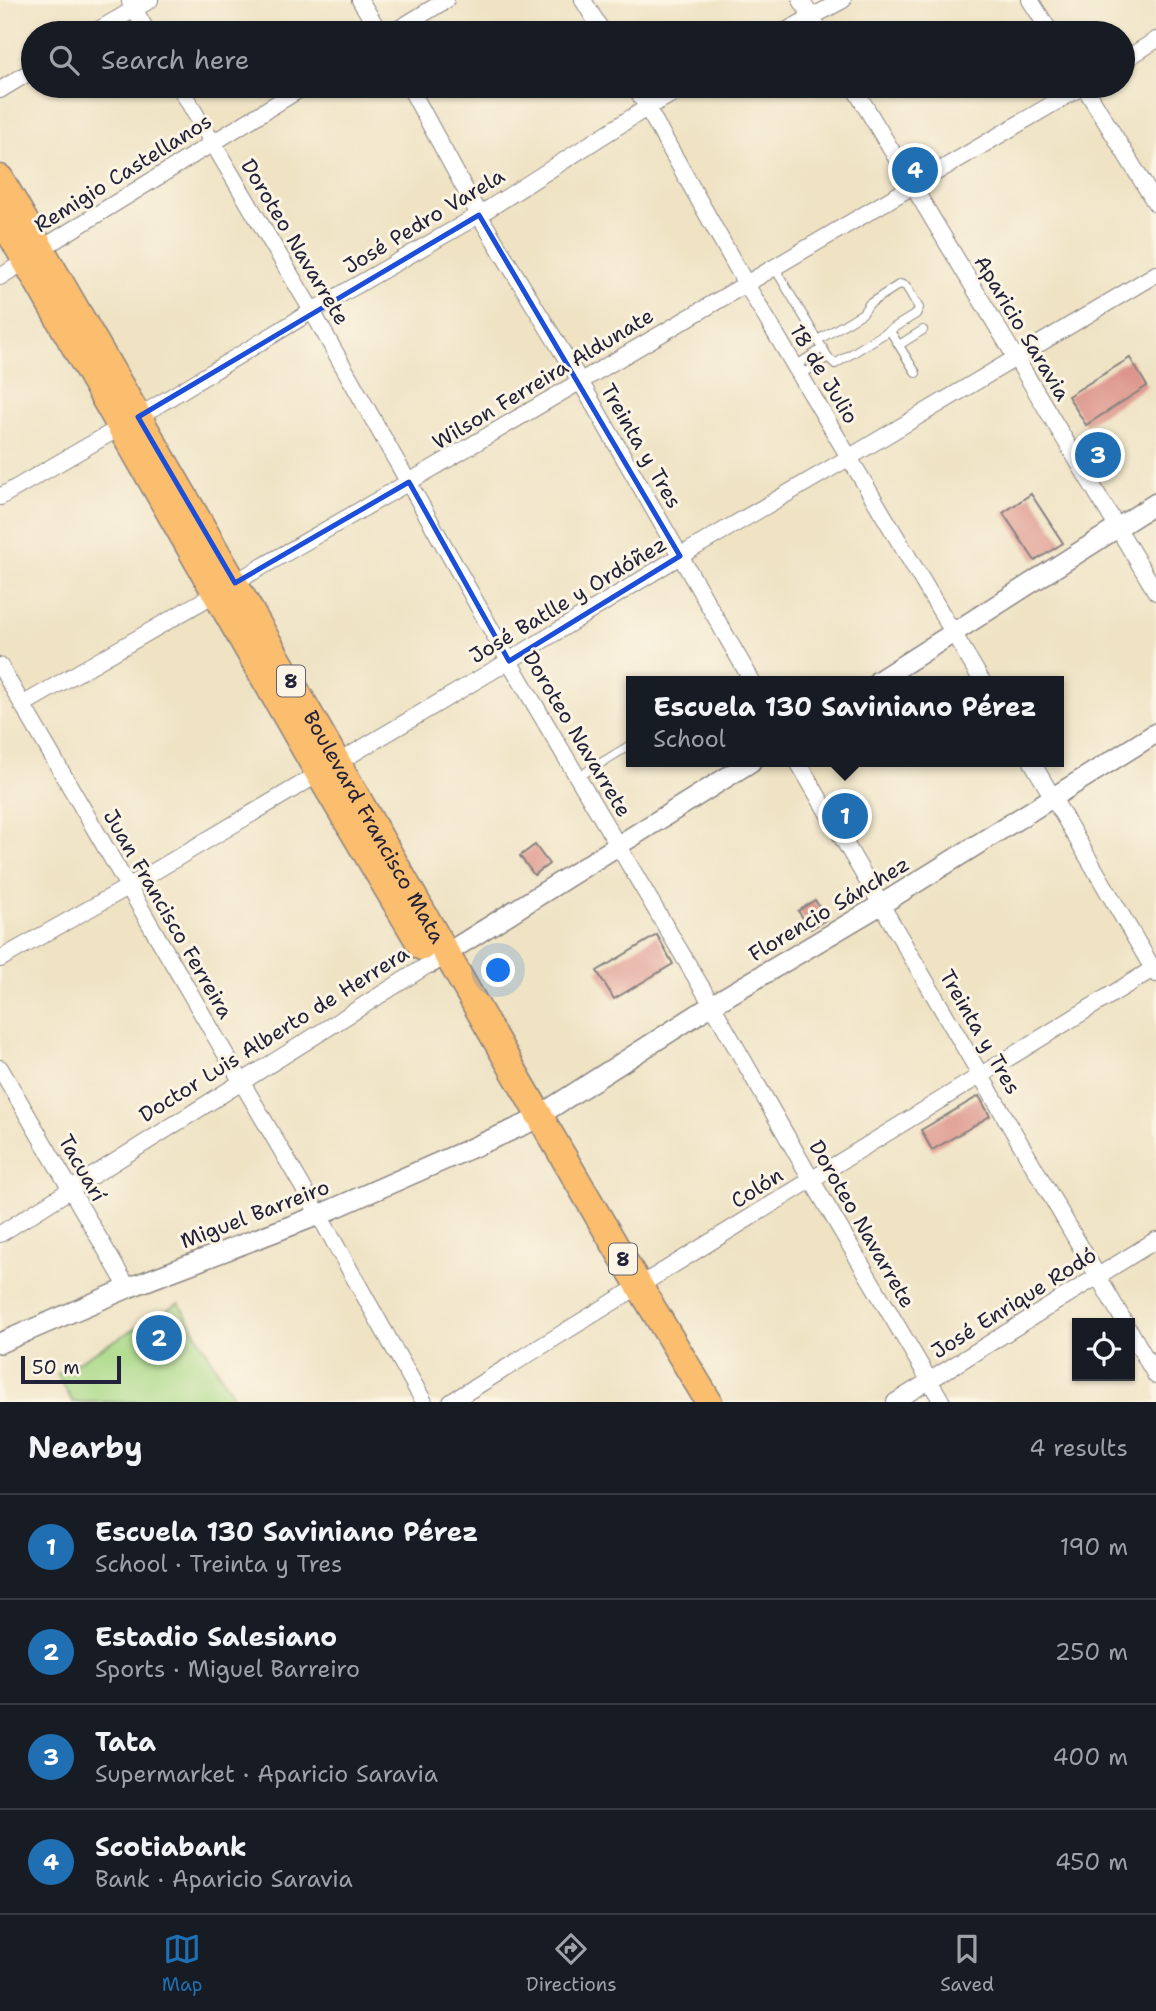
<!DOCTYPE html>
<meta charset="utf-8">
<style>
body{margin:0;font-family:"Shantell Sans",sans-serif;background:#242831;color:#f1f3f6}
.controls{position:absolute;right:21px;bottom:21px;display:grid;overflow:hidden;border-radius:0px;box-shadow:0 2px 5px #0004}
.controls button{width:63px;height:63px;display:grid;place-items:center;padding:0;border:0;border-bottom:2px solid #363941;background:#171b24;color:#f1f3f6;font:35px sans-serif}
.scale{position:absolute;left:21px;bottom:18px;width:100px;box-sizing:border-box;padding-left:7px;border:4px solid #22223b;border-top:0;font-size:19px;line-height:24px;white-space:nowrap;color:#22223b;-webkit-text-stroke:5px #fcf5e5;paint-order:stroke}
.you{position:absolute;left:499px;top:971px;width:24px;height:24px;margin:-18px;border:5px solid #fff;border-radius:50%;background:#1a73e8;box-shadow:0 0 0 10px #1a73e833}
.badge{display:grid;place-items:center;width:46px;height:46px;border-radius:50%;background:#1f6fb2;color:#fff;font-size:23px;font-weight:700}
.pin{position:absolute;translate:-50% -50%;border:4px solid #fff;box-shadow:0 2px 7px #0006}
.popup{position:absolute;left:626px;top:676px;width:438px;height:91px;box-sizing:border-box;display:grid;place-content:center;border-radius:0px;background:#171b24;filter:drop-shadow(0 2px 5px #0005);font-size:23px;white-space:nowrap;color:#9ea1a6}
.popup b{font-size:26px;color:#f1f3f6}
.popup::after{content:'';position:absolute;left:50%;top:100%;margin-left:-14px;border:14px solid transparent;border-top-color:#171b24}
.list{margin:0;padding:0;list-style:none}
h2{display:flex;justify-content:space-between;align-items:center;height:91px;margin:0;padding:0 28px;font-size:30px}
h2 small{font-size:23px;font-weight:400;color:#9ea1a6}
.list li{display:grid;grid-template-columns:46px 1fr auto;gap:21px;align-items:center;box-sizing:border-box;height:105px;padding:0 28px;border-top:2px solid #363941}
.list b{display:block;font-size:26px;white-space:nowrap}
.list p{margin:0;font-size:23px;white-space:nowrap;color:#9ea1a6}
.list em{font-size:23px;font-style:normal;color:#9ea1a6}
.icon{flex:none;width:38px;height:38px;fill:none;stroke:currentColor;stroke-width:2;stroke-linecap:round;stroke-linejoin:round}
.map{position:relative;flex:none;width:1156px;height:1402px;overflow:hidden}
.search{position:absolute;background:#171b24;box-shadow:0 2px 5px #0004;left:21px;right:21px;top:21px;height:77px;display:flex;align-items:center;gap:18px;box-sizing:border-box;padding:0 24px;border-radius:38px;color:#9ea1a6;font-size:26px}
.sheet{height:511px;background:#171b24}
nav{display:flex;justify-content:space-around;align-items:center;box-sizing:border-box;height:98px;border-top:2px solid #363941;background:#171b24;font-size:19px;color:#9ea1a6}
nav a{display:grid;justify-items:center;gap:4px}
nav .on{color:#1f6fb2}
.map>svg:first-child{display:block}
.green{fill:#a9d987;stroke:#667e61;stroke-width:2}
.building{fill:#dd958b}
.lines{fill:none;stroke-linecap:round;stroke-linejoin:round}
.service-casing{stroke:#888280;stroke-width:10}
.minor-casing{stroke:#888280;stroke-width:18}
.tertiary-casing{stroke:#888280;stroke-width:22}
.primary-casing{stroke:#888280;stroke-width:29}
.service{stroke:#fff;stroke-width:8}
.minor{stroke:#fff;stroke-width:16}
.tertiary{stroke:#fff;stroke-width:19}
.primary{stroke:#fbbd6e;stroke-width:26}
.marked{fill:none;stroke:#1d4ed8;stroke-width:5;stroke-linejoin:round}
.labels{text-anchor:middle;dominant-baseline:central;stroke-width:6;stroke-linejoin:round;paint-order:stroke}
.shield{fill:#fcf5e5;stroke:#63616e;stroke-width:2}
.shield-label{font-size:19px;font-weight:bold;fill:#22223b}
.street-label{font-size:21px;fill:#22223b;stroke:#fcf5e5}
</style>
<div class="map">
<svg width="1156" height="1402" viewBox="0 0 1156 1402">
<rect width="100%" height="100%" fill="#fcf5e5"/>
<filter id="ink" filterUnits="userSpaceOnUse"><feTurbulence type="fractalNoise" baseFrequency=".0143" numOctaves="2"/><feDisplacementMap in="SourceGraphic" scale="14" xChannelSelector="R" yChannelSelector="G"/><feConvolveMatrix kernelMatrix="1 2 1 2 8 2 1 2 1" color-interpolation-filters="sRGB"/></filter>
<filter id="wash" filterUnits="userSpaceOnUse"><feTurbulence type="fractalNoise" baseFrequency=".00686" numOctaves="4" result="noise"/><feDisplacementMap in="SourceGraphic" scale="28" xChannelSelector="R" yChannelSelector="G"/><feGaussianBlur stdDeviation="1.57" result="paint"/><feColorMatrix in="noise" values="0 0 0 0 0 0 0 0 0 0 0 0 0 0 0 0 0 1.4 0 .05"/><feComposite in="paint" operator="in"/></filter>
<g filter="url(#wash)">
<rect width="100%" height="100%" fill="#efe3c4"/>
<!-- green -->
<path class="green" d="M179,1303L236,1402H73L57,1374Z"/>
<g id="blocks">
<!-- building -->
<path class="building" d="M1130,358L1147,386L1086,425L1068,396Z
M1031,494L1063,543L1035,561L1003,513Z
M535,845L549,864L534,875L520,856Z
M815,900L827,919L811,929L798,911Z
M657,935L673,964L614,999L597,971Z
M979,1096L990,1116L932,1150L921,1130Z"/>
</g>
</g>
<g filter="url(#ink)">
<use href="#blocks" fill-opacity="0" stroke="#888280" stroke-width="2"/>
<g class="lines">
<!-- service casing -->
<g class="service-casing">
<path id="service" d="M774,267L828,357L835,364L916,314L919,308L906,286L900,284L869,304L863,313L818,340
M890,331L916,373
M899,345L923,330
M795,366L823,348
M801,375L828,357
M578,777L632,744"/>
</g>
<!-- minor casing -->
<g class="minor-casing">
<path id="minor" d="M360,0L380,33
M583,0L603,33
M801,0L821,33
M1030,0L1051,33
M130,2L148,33
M93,33L150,0
M392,33L446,0
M782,33L843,0
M1123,61L1156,40
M179,86L312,311L509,661L712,1005L811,1179L942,1402
M409,86L479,215L580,381L752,681
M635,86L746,284L982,681
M853,86L1156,592
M1084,86L1156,204
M0,90L33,70
M0,277L27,260L41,249L305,86
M0,497L138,417L312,311L479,215L648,107L687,86
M0,666L319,1215L424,1402
M22,705L409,482L1083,86
M798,762L1125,1323
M1032,762L1156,974
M0,959L128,887L509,661L680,556L850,457L1156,274
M0,1068L128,1288
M0,1234L431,963
M1130,1331L1156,1376
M451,1402L1156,967
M895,1402L1156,1240"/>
</g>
<!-- tertiary casing -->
<g class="tertiary-casing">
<path id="tertiary" d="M878,681L1156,503
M431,963L751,762
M0,1343L128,1288L319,1215L526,1124L712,1005L882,904L1156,733"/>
</g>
<!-- primary casing -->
<g class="primary-casing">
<g id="primary">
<path id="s1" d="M0,178C103,357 207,534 309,713C441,944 571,1175 709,1402"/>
<path d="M0,216L319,774L422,947"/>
</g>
</g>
<!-- service -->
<use href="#service" class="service"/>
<!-- minor -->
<use href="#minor" class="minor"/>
<!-- tertiary -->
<use href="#tertiary" class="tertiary"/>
<!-- primary -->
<use href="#primary" class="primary"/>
</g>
</g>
<!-- marked area -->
<path class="marked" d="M479,215L680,556L509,661L409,482L235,583L138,417Z"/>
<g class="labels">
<!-- shield labels -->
<g class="shield">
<rect x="277" y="665.5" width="28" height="31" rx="5"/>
<rect x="609" y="1243.5" width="28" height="31" rx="5"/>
</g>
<g class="shield-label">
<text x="291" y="681">8</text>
<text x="623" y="1259">8</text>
</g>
<!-- street labels -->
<g class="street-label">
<text transform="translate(123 173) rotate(-32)">Remigio Castellanos</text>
<text transform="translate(424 221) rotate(-31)">José Pedro Varela</text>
<text transform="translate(295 242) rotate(59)">Doroteo Navarrete</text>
<text transform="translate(1022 328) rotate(59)">Aparicio Saravia</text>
<text transform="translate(824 374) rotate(59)">18 de Julio</text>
<text transform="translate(543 379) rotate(-31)">Wilson Ferreira Aldunate</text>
<text transform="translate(641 446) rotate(60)">Treinta y Tres</text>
<text transform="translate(568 600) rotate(-31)">José Batlle y Ordóñez</text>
<text transform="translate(577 734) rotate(59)">Doroteo Navarrete</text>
<text stroke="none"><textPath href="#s1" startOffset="749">Boulevard Francisco Mata</textPath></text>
<text transform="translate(829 909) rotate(-31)">Florencio Sánchez</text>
<text transform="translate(168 914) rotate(60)">Juan Francisco Ferreira</text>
<text transform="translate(980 1032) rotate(60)">Treinta y Tres</text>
<text transform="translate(274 1034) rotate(-32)">Doctor Luis Alberto de Herrera</text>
<text transform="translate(82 1168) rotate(60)">Tacuarí</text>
<text transform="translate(757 1188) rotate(-32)">Colón</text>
<text transform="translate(255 1214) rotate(-21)">Miguel Barreiro</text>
<text transform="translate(862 1224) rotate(60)">Doroteo Navarrete</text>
<text transform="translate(1014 1303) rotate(-32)">José Enrique Rodó</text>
</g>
</g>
</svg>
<div class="controls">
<button><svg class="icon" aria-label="locate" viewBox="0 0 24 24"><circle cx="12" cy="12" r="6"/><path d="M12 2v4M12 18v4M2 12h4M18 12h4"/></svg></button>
</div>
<div class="scale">50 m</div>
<div class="you"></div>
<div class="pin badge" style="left:845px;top:816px">1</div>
<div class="popup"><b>Escuela 130 Saviniano Pérez</b>School</div>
<div class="pin badge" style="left:159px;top:1338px">2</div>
<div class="pin badge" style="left:1098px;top:455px">3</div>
<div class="pin badge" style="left:915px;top:170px">4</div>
<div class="search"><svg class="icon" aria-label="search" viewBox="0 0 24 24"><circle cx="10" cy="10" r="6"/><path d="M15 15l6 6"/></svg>Search here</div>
</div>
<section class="sheet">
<h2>Nearby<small>4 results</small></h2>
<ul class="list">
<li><span class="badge">1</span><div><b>Escuela 130 Saviniano Pérez</b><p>School · Treinta y Tres</p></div><em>190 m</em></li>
<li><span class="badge">2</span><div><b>Estadio Salesiano</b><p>Sports · Miguel Barreiro</p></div><em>250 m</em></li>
<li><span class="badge">3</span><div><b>Tata</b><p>Supermarket · Aparicio Saravia</p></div><em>400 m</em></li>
<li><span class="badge">4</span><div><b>Scotiabank</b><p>Bank · Aparicio Saravia</p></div><em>450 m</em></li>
</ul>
</section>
<nav>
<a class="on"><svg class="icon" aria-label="map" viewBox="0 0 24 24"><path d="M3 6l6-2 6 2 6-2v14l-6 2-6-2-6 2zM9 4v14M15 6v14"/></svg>Map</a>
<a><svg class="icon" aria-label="directions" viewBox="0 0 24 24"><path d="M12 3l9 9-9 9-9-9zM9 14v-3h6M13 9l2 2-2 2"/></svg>Directions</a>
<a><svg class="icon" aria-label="saved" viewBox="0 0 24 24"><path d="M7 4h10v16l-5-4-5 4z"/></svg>Saved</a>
</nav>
